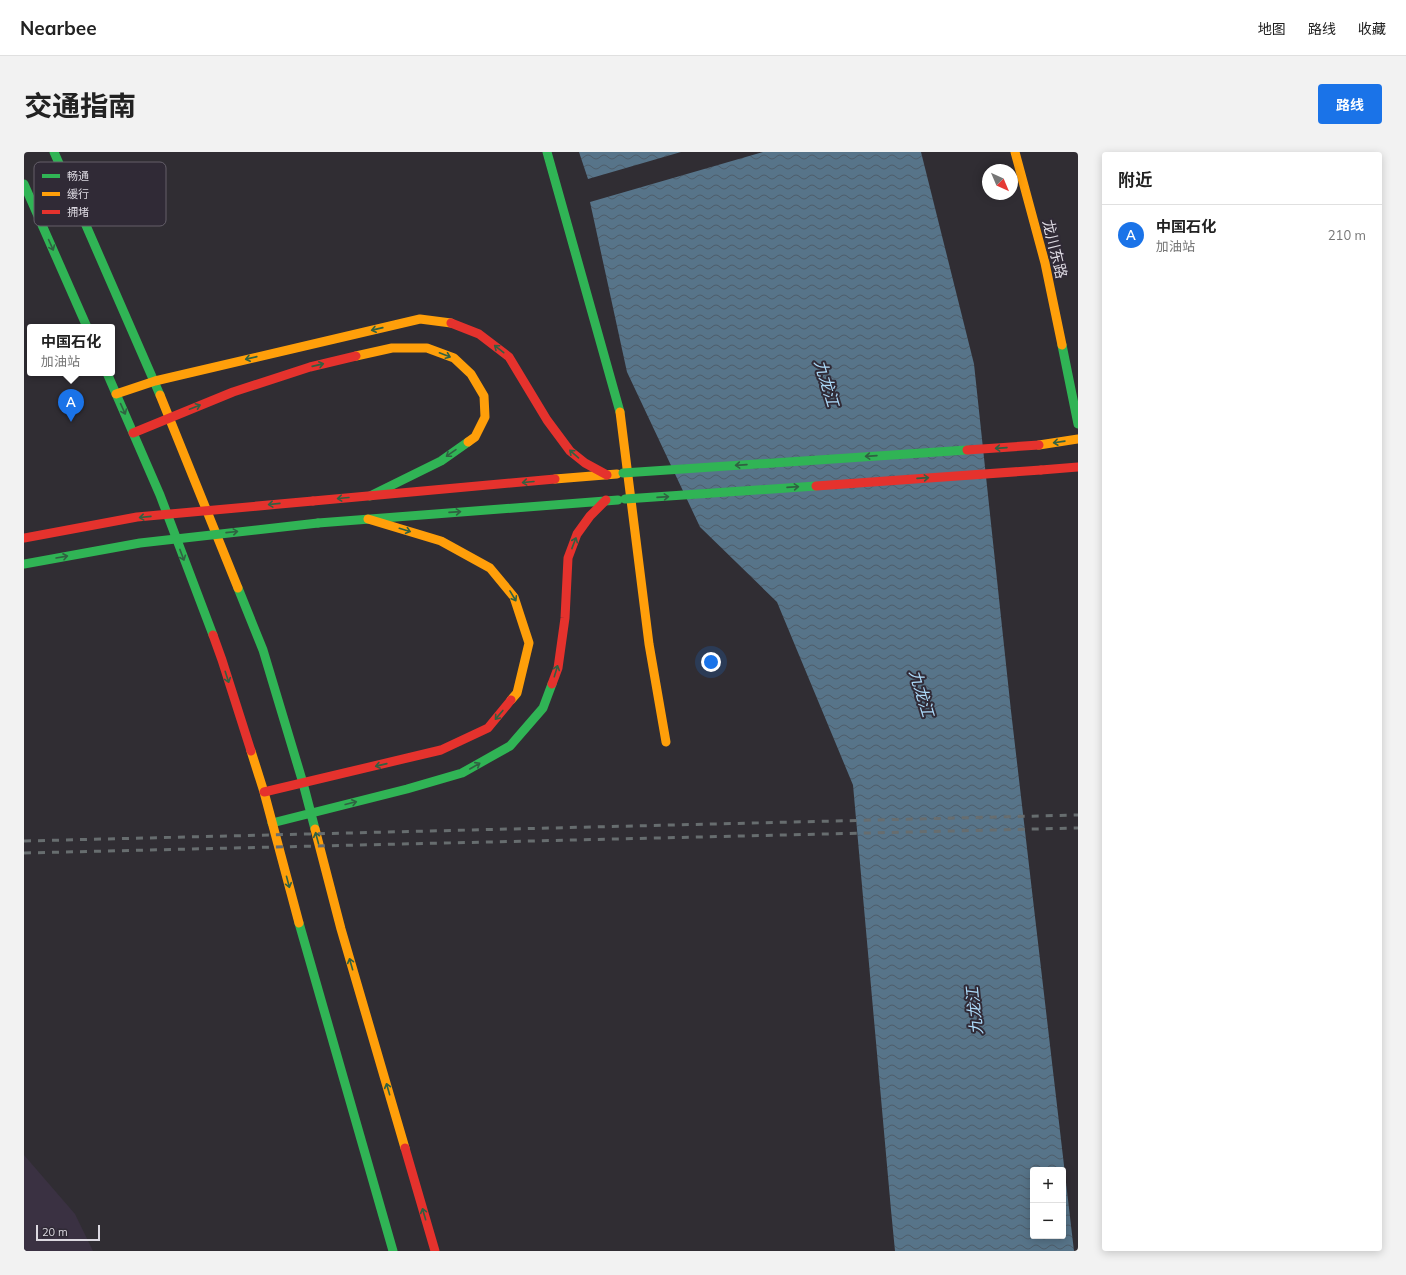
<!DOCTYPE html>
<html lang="zh">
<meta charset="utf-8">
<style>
body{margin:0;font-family:Mulish,"Noto Sans SC",sans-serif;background:#f2f2f2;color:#222}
.controls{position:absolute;right:12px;bottom:12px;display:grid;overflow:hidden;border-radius:4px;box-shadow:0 2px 10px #0003}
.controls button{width:36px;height:36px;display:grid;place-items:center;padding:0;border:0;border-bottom:1px solid #e0e0e0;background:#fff;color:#222;font:20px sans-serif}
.compass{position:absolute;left:958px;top:12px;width:36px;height:36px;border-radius:50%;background:#fff;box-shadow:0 2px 10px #0003;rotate:136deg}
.scale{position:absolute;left:12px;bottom:10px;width:64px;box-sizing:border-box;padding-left:4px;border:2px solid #dcd9e1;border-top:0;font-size:11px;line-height:14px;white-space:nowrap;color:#dcd9e1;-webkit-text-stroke:3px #302a36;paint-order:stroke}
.you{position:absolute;left:687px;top:510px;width:14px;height:14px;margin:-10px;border:3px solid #fff;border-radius:50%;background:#1a73e8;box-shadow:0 0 0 6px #1a73e833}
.badge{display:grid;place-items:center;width:26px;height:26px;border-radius:50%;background:#1a73e8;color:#fff;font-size:13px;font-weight:700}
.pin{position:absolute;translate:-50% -33px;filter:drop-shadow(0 1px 2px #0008)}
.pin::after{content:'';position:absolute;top:21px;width:14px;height:12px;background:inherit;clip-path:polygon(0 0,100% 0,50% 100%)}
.popup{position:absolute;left:3px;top:172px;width:88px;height:52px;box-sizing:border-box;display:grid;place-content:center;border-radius:4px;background:#fff;filter:drop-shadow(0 1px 3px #0005);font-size:13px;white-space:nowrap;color:#767676}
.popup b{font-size:15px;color:#222}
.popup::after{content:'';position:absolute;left:50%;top:100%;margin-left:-8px;border:8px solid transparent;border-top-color:#fff}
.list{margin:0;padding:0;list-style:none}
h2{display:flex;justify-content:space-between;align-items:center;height:52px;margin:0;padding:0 16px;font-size:17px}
h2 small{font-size:13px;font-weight:400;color:#767676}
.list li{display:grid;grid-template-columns:26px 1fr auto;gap:12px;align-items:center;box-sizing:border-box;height:60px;padding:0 16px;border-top:1px solid #e0e0e0}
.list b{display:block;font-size:15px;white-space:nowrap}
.list p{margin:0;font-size:13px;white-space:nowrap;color:#767676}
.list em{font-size:13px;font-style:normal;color:#767676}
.map{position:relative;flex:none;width:1054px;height:1099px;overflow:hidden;border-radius:4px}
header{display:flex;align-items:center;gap:24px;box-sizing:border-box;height:56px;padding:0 20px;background:#fff;border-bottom:1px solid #e0e0e0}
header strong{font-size:19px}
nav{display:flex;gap:22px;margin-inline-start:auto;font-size:14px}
.intro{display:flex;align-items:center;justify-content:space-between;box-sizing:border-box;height:96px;padding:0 24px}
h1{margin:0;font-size:28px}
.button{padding:10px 18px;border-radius:4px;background:#1a73e8;color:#fff;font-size:14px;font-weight:700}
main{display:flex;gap:24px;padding:0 24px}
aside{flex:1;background:#fff;border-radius:4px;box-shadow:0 2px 10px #0003}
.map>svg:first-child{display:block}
.built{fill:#3a3142}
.water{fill:url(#water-waves);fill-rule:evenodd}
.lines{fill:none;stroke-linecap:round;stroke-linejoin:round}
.fast{stroke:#30b455;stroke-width:9}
.slow{stroke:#ff9f0a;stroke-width:9}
.jam{stroke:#e5322d;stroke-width:9}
.rail{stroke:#676d6f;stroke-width:3;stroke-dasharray:7 7;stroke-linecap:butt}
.fast-bridge{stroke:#30b455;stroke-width:9}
.jam-bridge{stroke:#e5322d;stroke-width:9}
.oneway{stroke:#306142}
.labels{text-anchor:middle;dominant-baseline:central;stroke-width:4;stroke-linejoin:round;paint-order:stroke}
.street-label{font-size:15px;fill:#dcd9e1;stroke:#302a36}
.water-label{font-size:16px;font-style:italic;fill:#acd9f8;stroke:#302a36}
.key{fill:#302a36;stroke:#645f69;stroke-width:1}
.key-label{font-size:11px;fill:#dcd9e1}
</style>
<header>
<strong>Nearbee</strong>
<nav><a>地图</a><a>路线</a><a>收藏</a></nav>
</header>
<div class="intro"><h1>交通指南</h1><a class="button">路线</a></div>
<main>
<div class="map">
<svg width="1054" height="1099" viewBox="0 0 1054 1099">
<defs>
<pattern id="water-waves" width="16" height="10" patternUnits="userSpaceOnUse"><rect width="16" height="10" fill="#577489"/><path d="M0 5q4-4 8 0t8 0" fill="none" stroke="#4e5d6a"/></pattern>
</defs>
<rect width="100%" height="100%" fill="#302d33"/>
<!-- built -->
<path class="built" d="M0,1003L51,1062L69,1099H0Z"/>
<!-- water -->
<path class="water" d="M555,0H657L564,27Z
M739,0H897L950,212L987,559L1050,1099H871L867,1058L829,633L753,450L676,375L603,220L566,50ZM1009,1018H1039V1084H1009Z"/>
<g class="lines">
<!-- fast -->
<path class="fast" d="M30,0L136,243
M523,0L596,260
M0,32L63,175
M1038,193L1054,272
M83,221L136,343L189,483
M346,344L417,309L444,290
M294,371L594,348
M214,436L239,498L279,631L291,677
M248,671L383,637L438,621L486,594L519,556L528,532
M275,771L369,1099"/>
<!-- slow -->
<path class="slow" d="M991,0L1021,111L1038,193
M332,204L368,196H403L430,206L447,222L460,244L461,265L451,285L444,290
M92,242L131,229L396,167L427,171
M136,243L214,436
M596,260L625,492L642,590
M1015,293L1054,287
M531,327L593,322
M344,367L417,389L466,416L490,445L505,491L493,541L487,548
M227,599L240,640L275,771
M291,677L317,777L381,996"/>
<!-- jam -->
<path class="jam" d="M427,171L455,182L485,205L523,268L546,299L561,311L583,323
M109,281L209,240L286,215L332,204
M1017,318L1054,315
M289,349L531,327
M189,483L198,508L227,599
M528,532L534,516L541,466L544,406L553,382L566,364L582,348
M240,640L417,598L464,576L487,548
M381,996L411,1099"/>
<!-- rail -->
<path class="rail" d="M0,689L1054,663
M0,701L1054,676"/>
<!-- fast-bridge -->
<path class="fast-bridge" d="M599,321L943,298
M601,347L792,334
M0,412L116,391L294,371"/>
<!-- jam-bridge -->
<path class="jam-bridge" d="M943,298L1015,293
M792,334L1017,318
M0,386L113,365L289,349"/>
</g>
<!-- one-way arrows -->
<defs><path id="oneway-shaft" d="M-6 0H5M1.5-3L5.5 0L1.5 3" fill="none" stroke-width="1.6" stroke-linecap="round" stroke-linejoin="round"/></defs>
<g class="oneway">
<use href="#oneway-shaft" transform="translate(27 93) rotate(66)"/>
<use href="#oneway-shaft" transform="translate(353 177) rotate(167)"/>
<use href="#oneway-shaft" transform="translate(475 197) rotate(-142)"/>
<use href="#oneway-shaft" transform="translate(421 203) rotate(21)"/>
<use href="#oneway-shaft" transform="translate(227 206) rotate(167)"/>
<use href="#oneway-shaft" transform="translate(294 213) rotate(-13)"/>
<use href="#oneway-shaft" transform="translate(171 255) rotate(-21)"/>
<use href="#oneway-shaft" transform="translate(99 257) rotate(66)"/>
<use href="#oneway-shaft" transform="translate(1035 290) rotate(172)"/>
<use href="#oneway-shaft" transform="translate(977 296) rotate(176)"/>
<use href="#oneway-shaft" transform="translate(427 301) rotate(145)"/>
<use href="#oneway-shaft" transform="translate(550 302) rotate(-139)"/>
<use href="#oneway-shaft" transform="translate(847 304) rotate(176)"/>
<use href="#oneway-shaft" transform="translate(717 313) rotate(176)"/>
<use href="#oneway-shaft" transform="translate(899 326) rotate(-4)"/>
<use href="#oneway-shaft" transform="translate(504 330) rotate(175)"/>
<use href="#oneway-shaft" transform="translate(769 335) rotate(-4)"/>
<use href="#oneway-shaft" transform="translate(639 345) rotate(-4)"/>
<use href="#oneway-shaft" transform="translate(319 346) rotate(175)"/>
<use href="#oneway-shaft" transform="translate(250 352) rotate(174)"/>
<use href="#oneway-shaft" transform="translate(431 360) rotate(-4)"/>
<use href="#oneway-shaft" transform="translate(121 365) rotate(174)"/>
<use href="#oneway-shaft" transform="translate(381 378) rotate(17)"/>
<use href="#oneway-shaft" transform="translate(208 380) rotate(-6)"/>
<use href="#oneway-shaft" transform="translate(550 391) rotate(-69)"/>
<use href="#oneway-shaft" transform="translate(158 403) rotate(69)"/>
<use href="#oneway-shaft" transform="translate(38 405) rotate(-10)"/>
<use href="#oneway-shaft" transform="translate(489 444) rotate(59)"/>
<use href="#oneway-shaft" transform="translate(532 519) rotate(-73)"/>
<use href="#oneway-shaft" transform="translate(203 525) rotate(72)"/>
<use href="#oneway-shaft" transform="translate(475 563) rotate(130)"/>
<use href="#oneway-shaft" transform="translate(357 613) rotate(167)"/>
<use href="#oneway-shaft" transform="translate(451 614) rotate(-30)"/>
<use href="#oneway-shaft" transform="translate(327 651) rotate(-14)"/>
<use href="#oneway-shaft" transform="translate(293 686) rotate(-105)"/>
<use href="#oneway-shaft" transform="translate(264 730) rotate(75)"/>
<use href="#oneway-shaft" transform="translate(327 812) rotate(-106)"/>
<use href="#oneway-shaft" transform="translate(364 937) rotate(-106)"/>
<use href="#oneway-shaft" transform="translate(400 1062) rotate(-106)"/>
</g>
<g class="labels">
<!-- street labels -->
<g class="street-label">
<text transform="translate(1031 97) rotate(76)">龙川东路</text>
</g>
<!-- water labels -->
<g class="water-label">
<text transform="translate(803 231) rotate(73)">九龙江</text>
<text transform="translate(898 541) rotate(73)">九龙江</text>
<text transform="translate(950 859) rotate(-96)">九龙江</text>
</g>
</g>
<!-- legend -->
<rect x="10" y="10" width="132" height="64" rx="6" class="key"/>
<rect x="18" y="22" width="18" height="4" fill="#30b455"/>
<rect x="18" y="40" width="18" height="4" fill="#ff9f0a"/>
<rect x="18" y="58" width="18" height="4" fill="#e5322d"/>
<g class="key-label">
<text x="43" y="28">畅通</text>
<text x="43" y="46">缓行</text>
<text x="43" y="64">拥堵</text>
</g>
</svg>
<div class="controls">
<button>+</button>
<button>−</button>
</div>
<svg class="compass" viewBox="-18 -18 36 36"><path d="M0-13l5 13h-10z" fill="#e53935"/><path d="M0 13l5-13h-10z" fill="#767676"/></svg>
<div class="scale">20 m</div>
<div class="you"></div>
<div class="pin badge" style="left:47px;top:270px">A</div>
<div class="popup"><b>中国石化</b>加油站</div>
</div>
<aside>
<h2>附近<small></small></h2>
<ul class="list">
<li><span class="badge">A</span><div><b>中国石化</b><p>加油站</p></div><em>210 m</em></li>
</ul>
</aside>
</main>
